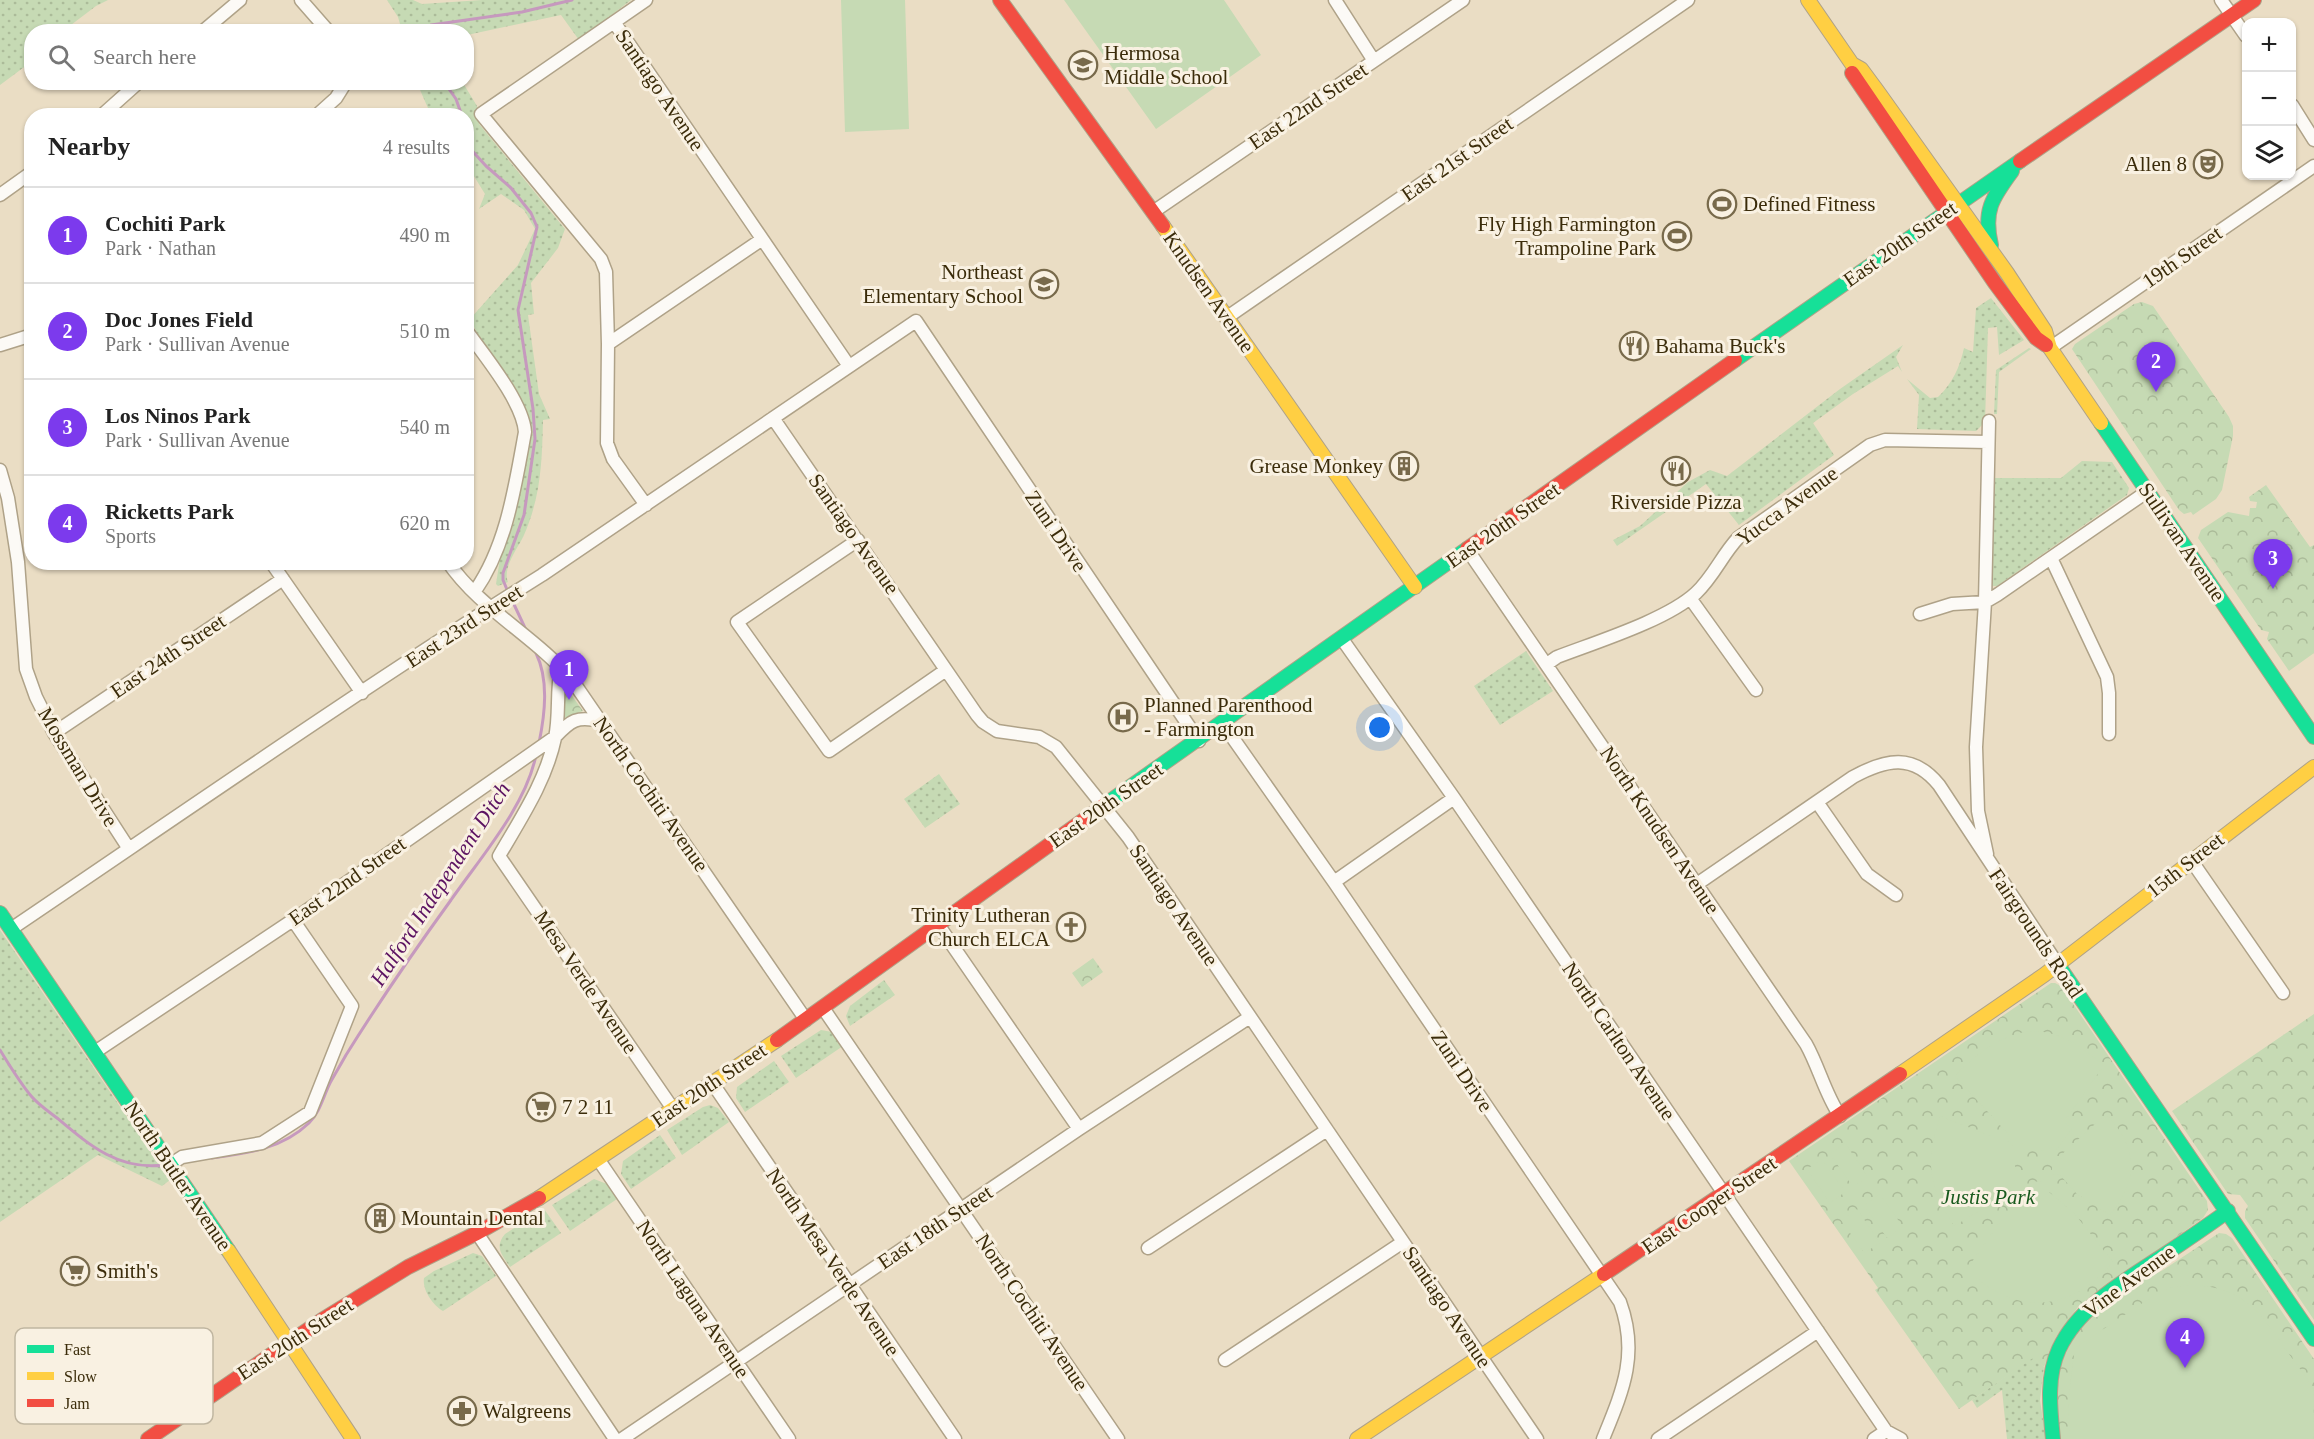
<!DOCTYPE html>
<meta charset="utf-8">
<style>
body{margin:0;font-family:"Times New Roman",serif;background:#f2f2f2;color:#222}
.controls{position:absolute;right:18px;top:18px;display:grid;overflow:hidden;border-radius:12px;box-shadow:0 2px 4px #0004}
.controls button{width:54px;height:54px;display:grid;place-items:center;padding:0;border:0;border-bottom:2px solid #e0e0e0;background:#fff;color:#222;font:30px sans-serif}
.you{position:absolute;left:1380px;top:728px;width:21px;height:21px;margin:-15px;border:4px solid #fff;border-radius:50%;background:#1a73e8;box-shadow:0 0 0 9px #1a73e833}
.badge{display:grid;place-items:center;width:39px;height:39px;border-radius:50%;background:#7c3aed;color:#fff;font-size:20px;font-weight:700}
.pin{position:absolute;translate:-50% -50px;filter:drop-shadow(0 2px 3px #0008)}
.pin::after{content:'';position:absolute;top:32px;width:21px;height:18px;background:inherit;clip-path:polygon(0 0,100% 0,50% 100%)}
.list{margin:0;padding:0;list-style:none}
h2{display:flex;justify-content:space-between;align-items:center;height:78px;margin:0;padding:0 24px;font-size:26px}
h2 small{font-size:20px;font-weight:400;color:#767676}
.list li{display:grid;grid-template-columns:39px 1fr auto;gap:18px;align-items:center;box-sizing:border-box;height:96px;padding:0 24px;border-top:2px solid #e0e0e0}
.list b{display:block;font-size:22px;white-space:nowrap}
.list p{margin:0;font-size:20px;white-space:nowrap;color:#767676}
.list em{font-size:20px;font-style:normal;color:#767676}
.icon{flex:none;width:33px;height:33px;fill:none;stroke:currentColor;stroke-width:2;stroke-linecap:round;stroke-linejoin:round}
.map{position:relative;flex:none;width:2314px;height:1439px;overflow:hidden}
.search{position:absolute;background:#fff;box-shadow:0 2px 4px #0004;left:24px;top:24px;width:450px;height:66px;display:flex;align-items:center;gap:15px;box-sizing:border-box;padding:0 21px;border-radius:24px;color:#767676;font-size:22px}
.panel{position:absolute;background:#fff;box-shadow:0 2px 4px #0004;left:24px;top:108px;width:450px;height:462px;border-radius:24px}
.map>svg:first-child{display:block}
.grass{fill:url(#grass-dots)}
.forest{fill:url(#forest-crowns)}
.pitch{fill:#c6dab4}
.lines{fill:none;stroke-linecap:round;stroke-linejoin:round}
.stream{stroke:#c699be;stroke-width:3}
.street-casing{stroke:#afa288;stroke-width:15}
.fast-casing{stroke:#afa288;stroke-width:16}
.slow-casing{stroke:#afa288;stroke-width:16}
.jam-casing{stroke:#afa288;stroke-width:16}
.street{stroke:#fcfaf6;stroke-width:12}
.fast{stroke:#16e098;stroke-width:14}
.slow{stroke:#ffcf43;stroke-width:14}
.jam{stroke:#f24e42;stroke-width:14}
.labels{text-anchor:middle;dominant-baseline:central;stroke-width:6;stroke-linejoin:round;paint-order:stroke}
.poi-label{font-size:21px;fill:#3b2c0a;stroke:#f9f1e2;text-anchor:start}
.street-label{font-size:21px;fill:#3b2c0a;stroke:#f9f1e2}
.park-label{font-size:21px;font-style:italic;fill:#195a1e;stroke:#f9f1e2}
.water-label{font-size:22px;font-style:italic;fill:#5b1261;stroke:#f9f1e2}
.key{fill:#f9f1e2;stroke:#c0b6a1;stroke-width:1.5}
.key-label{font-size:16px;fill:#3b2c0a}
</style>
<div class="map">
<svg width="2314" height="1439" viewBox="0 0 2314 1439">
<defs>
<pattern id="grass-dots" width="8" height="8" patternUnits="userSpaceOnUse" patternTransform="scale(1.5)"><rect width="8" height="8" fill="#c6dab4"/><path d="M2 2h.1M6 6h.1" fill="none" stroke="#abbb99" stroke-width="1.8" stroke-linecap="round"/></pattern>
<pattern id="forest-crowns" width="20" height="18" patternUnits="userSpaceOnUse" patternTransform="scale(1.5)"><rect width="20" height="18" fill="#c6dab4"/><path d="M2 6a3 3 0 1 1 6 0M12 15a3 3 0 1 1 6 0" fill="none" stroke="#abbb99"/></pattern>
</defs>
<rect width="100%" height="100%" fill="#eaddc4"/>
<!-- grass -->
<path class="grass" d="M0,0H108L96,6L63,31L32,32L31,62L0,85Z
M387,0H413L422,4L482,0H631L579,40L561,15L467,35L466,32L402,31L398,17Z
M417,83H463L477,106L479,124L565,229L558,248L531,283L534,314L528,315L539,394L550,419L543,420C542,462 541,496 524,535C518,548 502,568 508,582L498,586L496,584L501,552L514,523L530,434L527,411L485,349L470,319L518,265L535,229L524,210L501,194L479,209L485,194L467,165L466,116L431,115Z
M1991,298L2024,340L1999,355L1997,327L1988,328L1985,422L1976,431L1917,429L1919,395L1907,379L1930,398L1938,397C1952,384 1960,367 1964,348L1973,352L1976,308Z
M1903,345L1896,357L1902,372L1898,366L1853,394L1813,423L1834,455L1739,525L1706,484L1617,546L1613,540L1640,526L1688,482L1710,470L1727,476L1840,389Z
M2029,348L2031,349L1999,372L1997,414H1994L1996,370Z
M2082,461L2112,462L2129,488L2127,495L1997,586H1993V478H2061Z
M1526,651L1553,691L1500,725L1474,686Z
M939,774L960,804L925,828L904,799Z
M0,930L170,1180L162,1186L98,1155L0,1222Z
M884,980L895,995L850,1026L846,1016L850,1006Z
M821,1030L832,1032L843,1046L796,1078L781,1056Z
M774,1061L789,1082L745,1112L736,1098L737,1087Z
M710,1105L718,1108L729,1122L682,1155L667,1130L703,1107Z
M660,1135L676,1158L631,1189L621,1174L623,1161Z
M594,1179L607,1184L617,1199L570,1231L552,1205Z
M544,1209L561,1233L510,1267C502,1255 494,1247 505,1234Z
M473,1253L482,1256L496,1276L443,1311C433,1305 422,1290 424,1278L434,1271Z
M2033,1357L2044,1367L2040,1400L2046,1439H2007L2002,1390L1977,1408L1972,1400Z"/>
<!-- forest -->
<path class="forest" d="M2142,302L2153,306L2229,417L2233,426V436L2222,490L2216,499L2193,515L2191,512L2184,514L2179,510L2072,349L2075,344L2134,304Z
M2266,485L2310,547L2314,545V653L2289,671L2267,639L2269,632L2261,630L2198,538L2201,530L2228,512L2249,516L2250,508H2256L2257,502L2250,501L2249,497Z
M567,689L583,711L564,718V691Z
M1093,958L1103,972L1082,987L1072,973Z
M2051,983H2055L2061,986L2207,1201L2208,1210L2203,1218L2078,1307L2056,1337L2044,1367L2033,1358L1959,1409L1875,1290L1878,1288L1789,1161Z
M2314,1014V1320L2245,1218V1211L2248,1206L2240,1195L2228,1194L2172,1111Z
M2219,1233L2226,1234L2232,1238L2314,1359V1439H2060L2055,1407L2061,1363L2079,1327L2122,1291L2163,1270Z"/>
<!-- pitch -->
<path class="pitch" d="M841,0H905L909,129L845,132Z
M1064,0H1224L1261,55L1156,129Z
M2033,1031C2063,1032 2081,1047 2104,1065L2064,1122L2072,1129L2056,1150L2052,1147L2045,1150L2026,1151L2025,1145L2022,1143L2017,1148L2007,1141L2009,1135L1955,1076C1977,1053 2001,1034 2033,1031Z
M2106,1114C2139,1149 2139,1178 2110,1215L2077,1194L2060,1175L2052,1174V1156H2060Z
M1940,1116L1996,1138L2015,1157V1180L2005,1196L1954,1226C1928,1183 1925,1164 1940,1116Z
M1845,1143L1868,1177L1853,1187L1830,1154Z
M1822,1159L1845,1192L1830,1203L1807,1169Z
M2049,1181V1192L2074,1213L2113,1262C2071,1313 2014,1317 1967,1269L2002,1219L2028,1193L2029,1182Z
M1880,1194L1903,1227L1887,1238L1864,1205Z
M1857,1209L1880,1243L1864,1253L1841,1220Z
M2190,1285C2244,1286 2261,1313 2289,1354C2297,1365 2307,1377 2313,1389C2314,1398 2314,1427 2314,1439H2070C2066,1408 2071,1379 2075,1348L2159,1292L2173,1287Z"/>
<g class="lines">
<!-- stream -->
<path class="stream" d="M423,32L431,25L522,12L572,0
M444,82L456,99L462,116
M466,144L486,166L511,188L531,213L537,227L518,310L533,409L535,439L524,515L503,573V580L508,592
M511,598L526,630
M536,653C549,680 545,714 539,743
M0,1050C10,1066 20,1083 32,1097C39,1105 48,1111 57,1118C89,1145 119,1171 164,1165
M212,1158C248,1153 282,1149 309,1123C320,1112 323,1097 330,1083C335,1074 341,1064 346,1055C379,1002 414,951 451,900C480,858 526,806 536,755"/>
<!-- street casing -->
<g class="street-casing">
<path id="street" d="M301,0L329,32
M1335,0L1374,61
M2221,0L2246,36
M614,22L849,366
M202,32L240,0
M2292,105L2314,140
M101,116L139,82
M316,116L336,98L346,82
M0,195L32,172
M1153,212L1463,0
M1226,318L1688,0
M466,330C484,355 523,402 525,432C515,486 507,545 475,591
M608,344L761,240
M0,345L32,335
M2050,348L2314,166
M773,418L977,715L983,722L997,731L1039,737L1056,747L1128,837L1537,1439
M0,470L8,498L18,562L26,669L36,697L54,733L129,849
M646,505L613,459L607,443L608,344L606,272L601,259L481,114L646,0
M858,540L737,622L829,751L946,670
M1467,549L1806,1044C1819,1067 1825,1094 1840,1116
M2051,558L2107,677L2109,693V734
M271,562L362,693
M448,562C480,609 536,637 572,680L806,1020
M1690,598L1756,690
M1920,614L1952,604L1985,602L1997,595L2148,491
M1342,639L1454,798L1886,1431L1901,1439
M1547,664L1557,657C1596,642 1667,620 1696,593C1714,576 1722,555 1738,538L1870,445L1885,440L1988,442
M561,668C556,691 560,715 555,738C546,781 521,818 499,856L673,1109
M1223,724L1334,882L1620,1302C1639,1354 1623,1390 1603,1439
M54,733L283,579
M1817,802L1867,874L1896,895
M1987,854L1978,811L1976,747L1985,602L1989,421
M2191,860L2283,993
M1334,882L1454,798
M1697,884L1853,777C1886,759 1913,753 1939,785L2058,965
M937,923L1079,1129
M11,929C187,810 362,688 542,575L916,321L1199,741
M823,1008L1118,1439
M95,1052L293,920L555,737C571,720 577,716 600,721
M713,1084L955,1439
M598,1159L789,1439
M171,1164L182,1157L262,1143L310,1112L352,1006L293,920
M477,1233L615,1439
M1148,1248L1327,1130
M1225,1360L1403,1242
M622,1439L1079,1129L1250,1017
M1658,1439L1818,1331
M1874,1439L1886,1431"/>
</g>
<!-- fast casing -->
<g class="fast-casing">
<path id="fast" d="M1991,245C1983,211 1992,198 2012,171
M1735,360L2020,161
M2101,423L2314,737
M1106,804L1467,549
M0,913L228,1250
M2058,965L2314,1339
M2053,1439C2050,1409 2046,1377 2059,1349C2079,1306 2126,1280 2164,1255C2185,1241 2207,1226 2228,1211"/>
</g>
<!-- slow casing -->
<g class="slow-casing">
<path id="slow" d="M1808,0L1852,64L1861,69L1878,92L2007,273L2045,331L2050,348L2101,423
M1163,226L1415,587
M1900,1074L2044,975L2314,767
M539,1198L777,1040
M228,1250L353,1439
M1357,1439L1604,1274"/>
</g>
<!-- jam casing -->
<g class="jam-casing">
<path id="jam" d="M1000,0L1163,226
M1852,73L1995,283L2036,338L2046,345
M2020,161L2254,0
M1467,549L1735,360
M777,1040L1106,804
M1604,1274L1900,1074
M148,1439L322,1320L408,1267L477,1233L539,1198"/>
</g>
<!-- street -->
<use href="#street" class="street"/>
<!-- fast -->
<use href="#fast" class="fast"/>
<!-- slow -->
<use href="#slow" class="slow"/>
<!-- jam -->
<use href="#jam" class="jam"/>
</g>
<!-- icons -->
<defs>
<g id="school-ring" transform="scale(1.5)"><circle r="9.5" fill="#f9f1e2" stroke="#786a4b" stroke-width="1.5"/><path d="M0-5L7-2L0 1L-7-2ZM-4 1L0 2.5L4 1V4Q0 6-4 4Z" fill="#786a4b"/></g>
<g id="theatre-ring" transform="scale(1.5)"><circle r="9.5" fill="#f9f1e2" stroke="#786a4b" stroke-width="1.5"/><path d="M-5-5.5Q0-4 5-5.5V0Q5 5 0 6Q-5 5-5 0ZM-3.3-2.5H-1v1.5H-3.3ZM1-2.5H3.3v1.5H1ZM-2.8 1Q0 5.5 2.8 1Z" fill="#786a4b"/></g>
<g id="stadium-ring" transform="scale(1.5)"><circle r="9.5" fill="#f9f1e2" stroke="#786a4b" stroke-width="1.5"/><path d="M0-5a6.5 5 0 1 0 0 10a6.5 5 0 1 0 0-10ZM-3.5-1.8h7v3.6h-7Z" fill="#786a4b"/></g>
<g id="restaurant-ring" transform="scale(1.5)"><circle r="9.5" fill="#f9f1e2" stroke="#786a4b" stroke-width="1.5"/><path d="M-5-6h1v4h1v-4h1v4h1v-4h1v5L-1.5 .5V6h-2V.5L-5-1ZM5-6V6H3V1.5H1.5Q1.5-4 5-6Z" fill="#786a4b"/></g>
<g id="building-ring" transform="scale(1.5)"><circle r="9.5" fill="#f9f1e2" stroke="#786a4b" stroke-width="1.5"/><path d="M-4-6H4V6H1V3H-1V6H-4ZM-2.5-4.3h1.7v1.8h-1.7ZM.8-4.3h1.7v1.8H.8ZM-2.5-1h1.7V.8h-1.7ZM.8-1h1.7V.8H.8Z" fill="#786a4b"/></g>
<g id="hospital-ring" transform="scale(1.5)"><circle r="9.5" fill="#f9f1e2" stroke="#786a4b" stroke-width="1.5"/><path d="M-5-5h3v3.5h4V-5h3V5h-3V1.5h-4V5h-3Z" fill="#786a4b"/></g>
<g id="church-ring" transform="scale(1.5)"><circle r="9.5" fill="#f9f1e2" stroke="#786a4b" stroke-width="1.5"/><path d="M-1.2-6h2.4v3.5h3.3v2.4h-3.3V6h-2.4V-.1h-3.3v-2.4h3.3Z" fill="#786a4b"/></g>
<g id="supermarket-ring" transform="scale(1.5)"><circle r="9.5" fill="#f9f1e2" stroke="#786a4b" stroke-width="1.5"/><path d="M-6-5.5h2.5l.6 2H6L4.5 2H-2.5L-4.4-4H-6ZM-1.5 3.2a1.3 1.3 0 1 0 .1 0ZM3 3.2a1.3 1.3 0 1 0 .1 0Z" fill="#786a4b"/></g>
<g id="pharmacy-ring" transform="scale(1.5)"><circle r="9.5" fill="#f9f1e2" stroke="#786a4b" stroke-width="1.5"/><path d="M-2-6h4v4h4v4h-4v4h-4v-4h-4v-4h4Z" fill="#786a4b"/></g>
</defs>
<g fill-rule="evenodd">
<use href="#school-ring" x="1083" y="65"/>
<use href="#theatre-ring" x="2208" y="164"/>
<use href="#stadium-ring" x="1722" y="204"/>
<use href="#stadium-ring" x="1677" y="236"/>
<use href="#school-ring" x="1044" y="284"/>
<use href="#restaurant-ring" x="1634" y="346"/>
<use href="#building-ring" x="1404" y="466"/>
<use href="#restaurant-ring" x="1676" y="471"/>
<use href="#hospital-ring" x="1123" y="717"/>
<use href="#church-ring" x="1071" y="927"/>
<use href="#supermarket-ring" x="541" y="1107"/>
<use href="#building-ring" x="380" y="1218"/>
<use href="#supermarket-ring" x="75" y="1271"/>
<use href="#pharmacy-ring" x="462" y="1411"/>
</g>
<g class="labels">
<!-- poi labels -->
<g class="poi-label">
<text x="1104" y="53">Hermosa<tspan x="1104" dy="24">Middle School</tspan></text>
<text x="2187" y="164" text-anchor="end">Allen 8</text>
<text x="1743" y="204">Defined Fitness</text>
<text x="1656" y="224" text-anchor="end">Fly High Farmington<tspan x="1656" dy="24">Trampoline Park</tspan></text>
<text x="1023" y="272" text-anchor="end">Northeast<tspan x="1023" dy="24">Elementary School</tspan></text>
<text x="1655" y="346">Bahama Buck's</text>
<text x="1383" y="466" text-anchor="end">Grease Monkey</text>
<text x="1676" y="502" text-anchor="middle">Riverside Pizza</text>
<text x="1144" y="705">Planned Parenthood<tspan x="1144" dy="24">- Farmington</tspan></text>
<text x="1050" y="915" text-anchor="end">Trinity Lutheran<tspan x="1050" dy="24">Church ELCA</tspan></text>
<text x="562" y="1107">7 2 11</text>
<text x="401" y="1218">Mountain Dental</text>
<text x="96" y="1271">Smith's</text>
<text x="483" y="1411">Walgreens</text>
</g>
<!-- street labels -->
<g class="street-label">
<text transform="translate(660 90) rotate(56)">Santiago Avenue</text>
<text transform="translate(1308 106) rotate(-34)">East 22nd Street</text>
<text transform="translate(1457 159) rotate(-35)">East 21st Street</text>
<text transform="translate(1900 244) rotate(-35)">East 20th Street</text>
<text transform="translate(2182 257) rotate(-35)">19th Street</text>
<text transform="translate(1209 292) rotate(55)">Knudsen Avenue</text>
<text transform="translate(1787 506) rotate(-36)">Yucca Avenue</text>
<text transform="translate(1503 525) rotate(-35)">East 20th Street</text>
<text transform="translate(1056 531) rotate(56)">Zuni Drive</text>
<text transform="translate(854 534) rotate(55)">Santiago Avenue</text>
<text transform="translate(2182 542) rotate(56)">Sullivan Avenue</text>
<text transform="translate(464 626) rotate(-33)">East 23rd Street</text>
<text transform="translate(168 656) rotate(-34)">East 24th Street</text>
<text transform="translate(78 767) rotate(59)">Mossman Drive</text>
<text transform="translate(651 794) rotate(55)">North Cochiti Avenue</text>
<text transform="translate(1106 805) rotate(-35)">East 20th Street</text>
<text transform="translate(1660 830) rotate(56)">North Knudsen Avenue</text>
<text transform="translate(2185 865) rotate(-38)">15th Street</text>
<text transform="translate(347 881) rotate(-35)">East 22nd Street</text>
<text transform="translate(1174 905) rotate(56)">Santiago Avenue</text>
<text transform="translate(2036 933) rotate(56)">Fairgrounds Road</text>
<text transform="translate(586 982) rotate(56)">Mesa Verde Avenue</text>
<text transform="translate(1619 1041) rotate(56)">North Carlton Avenue</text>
<text transform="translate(1462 1071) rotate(56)">Zuni Drive</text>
<text transform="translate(709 1085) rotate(-34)">East 20th Street</text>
<text transform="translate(178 1176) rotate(56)">North Butler Avenue</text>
<text transform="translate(1709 1205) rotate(-34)">East Cooper Street</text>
<text transform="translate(935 1227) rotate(-34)">East 18th Street</text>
<text transform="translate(833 1262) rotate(56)">North Mesa Verde Avenue</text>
<text transform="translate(2129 1281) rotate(-36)">Vine Avenue</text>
<text transform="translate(693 1299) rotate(56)">North Laguna Avenue</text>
<text transform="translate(1447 1307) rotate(56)">Santiago Avenue</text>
<text transform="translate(1032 1312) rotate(56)">North Cochiti Avenue</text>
<text transform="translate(295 1339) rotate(-33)">East 20th Street</text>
</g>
<!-- park labels -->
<g class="park-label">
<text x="1988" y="1197">Justis Park</text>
</g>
<!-- water labels -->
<g class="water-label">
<text transform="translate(440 884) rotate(-57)">Halford Independent Ditch</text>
</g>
</g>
<!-- legend -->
<rect x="15" y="1328" width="198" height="96" rx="9" class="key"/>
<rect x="27" y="1345" width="27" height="8" fill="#16e098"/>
<rect x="27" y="1372" width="27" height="8" fill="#ffcf43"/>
<rect x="27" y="1399" width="27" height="8" fill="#f24e42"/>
<g class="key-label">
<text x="64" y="1355">Fast</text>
<text x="64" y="1382">Slow</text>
<text x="64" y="1409">Jam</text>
</g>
</svg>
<div class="controls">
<button>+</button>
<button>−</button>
<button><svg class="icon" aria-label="layers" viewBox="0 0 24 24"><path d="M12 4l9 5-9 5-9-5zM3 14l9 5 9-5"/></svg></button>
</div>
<div class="you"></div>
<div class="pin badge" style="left:569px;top:700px">1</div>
<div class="pin badge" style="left:2156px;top:392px">2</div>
<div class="pin badge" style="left:2273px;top:589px">3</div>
<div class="pin badge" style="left:2185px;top:1368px">4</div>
<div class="search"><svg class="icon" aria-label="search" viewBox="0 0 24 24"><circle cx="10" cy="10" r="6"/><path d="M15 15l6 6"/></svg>Search here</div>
<section class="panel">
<h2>Nearby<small>4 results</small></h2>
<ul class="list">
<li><span class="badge">1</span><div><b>Cochiti Park</b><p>Park · Nathan</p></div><em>490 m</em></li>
<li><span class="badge">2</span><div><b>Doc Jones Field</b><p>Park · Sullivan Avenue</p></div><em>510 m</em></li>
<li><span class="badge">3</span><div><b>Los Ninos Park</b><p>Park · Sullivan Avenue</p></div><em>540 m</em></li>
<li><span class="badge">4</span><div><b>Ricketts Park</b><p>Sports</p></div><em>620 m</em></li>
</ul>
</section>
</div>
